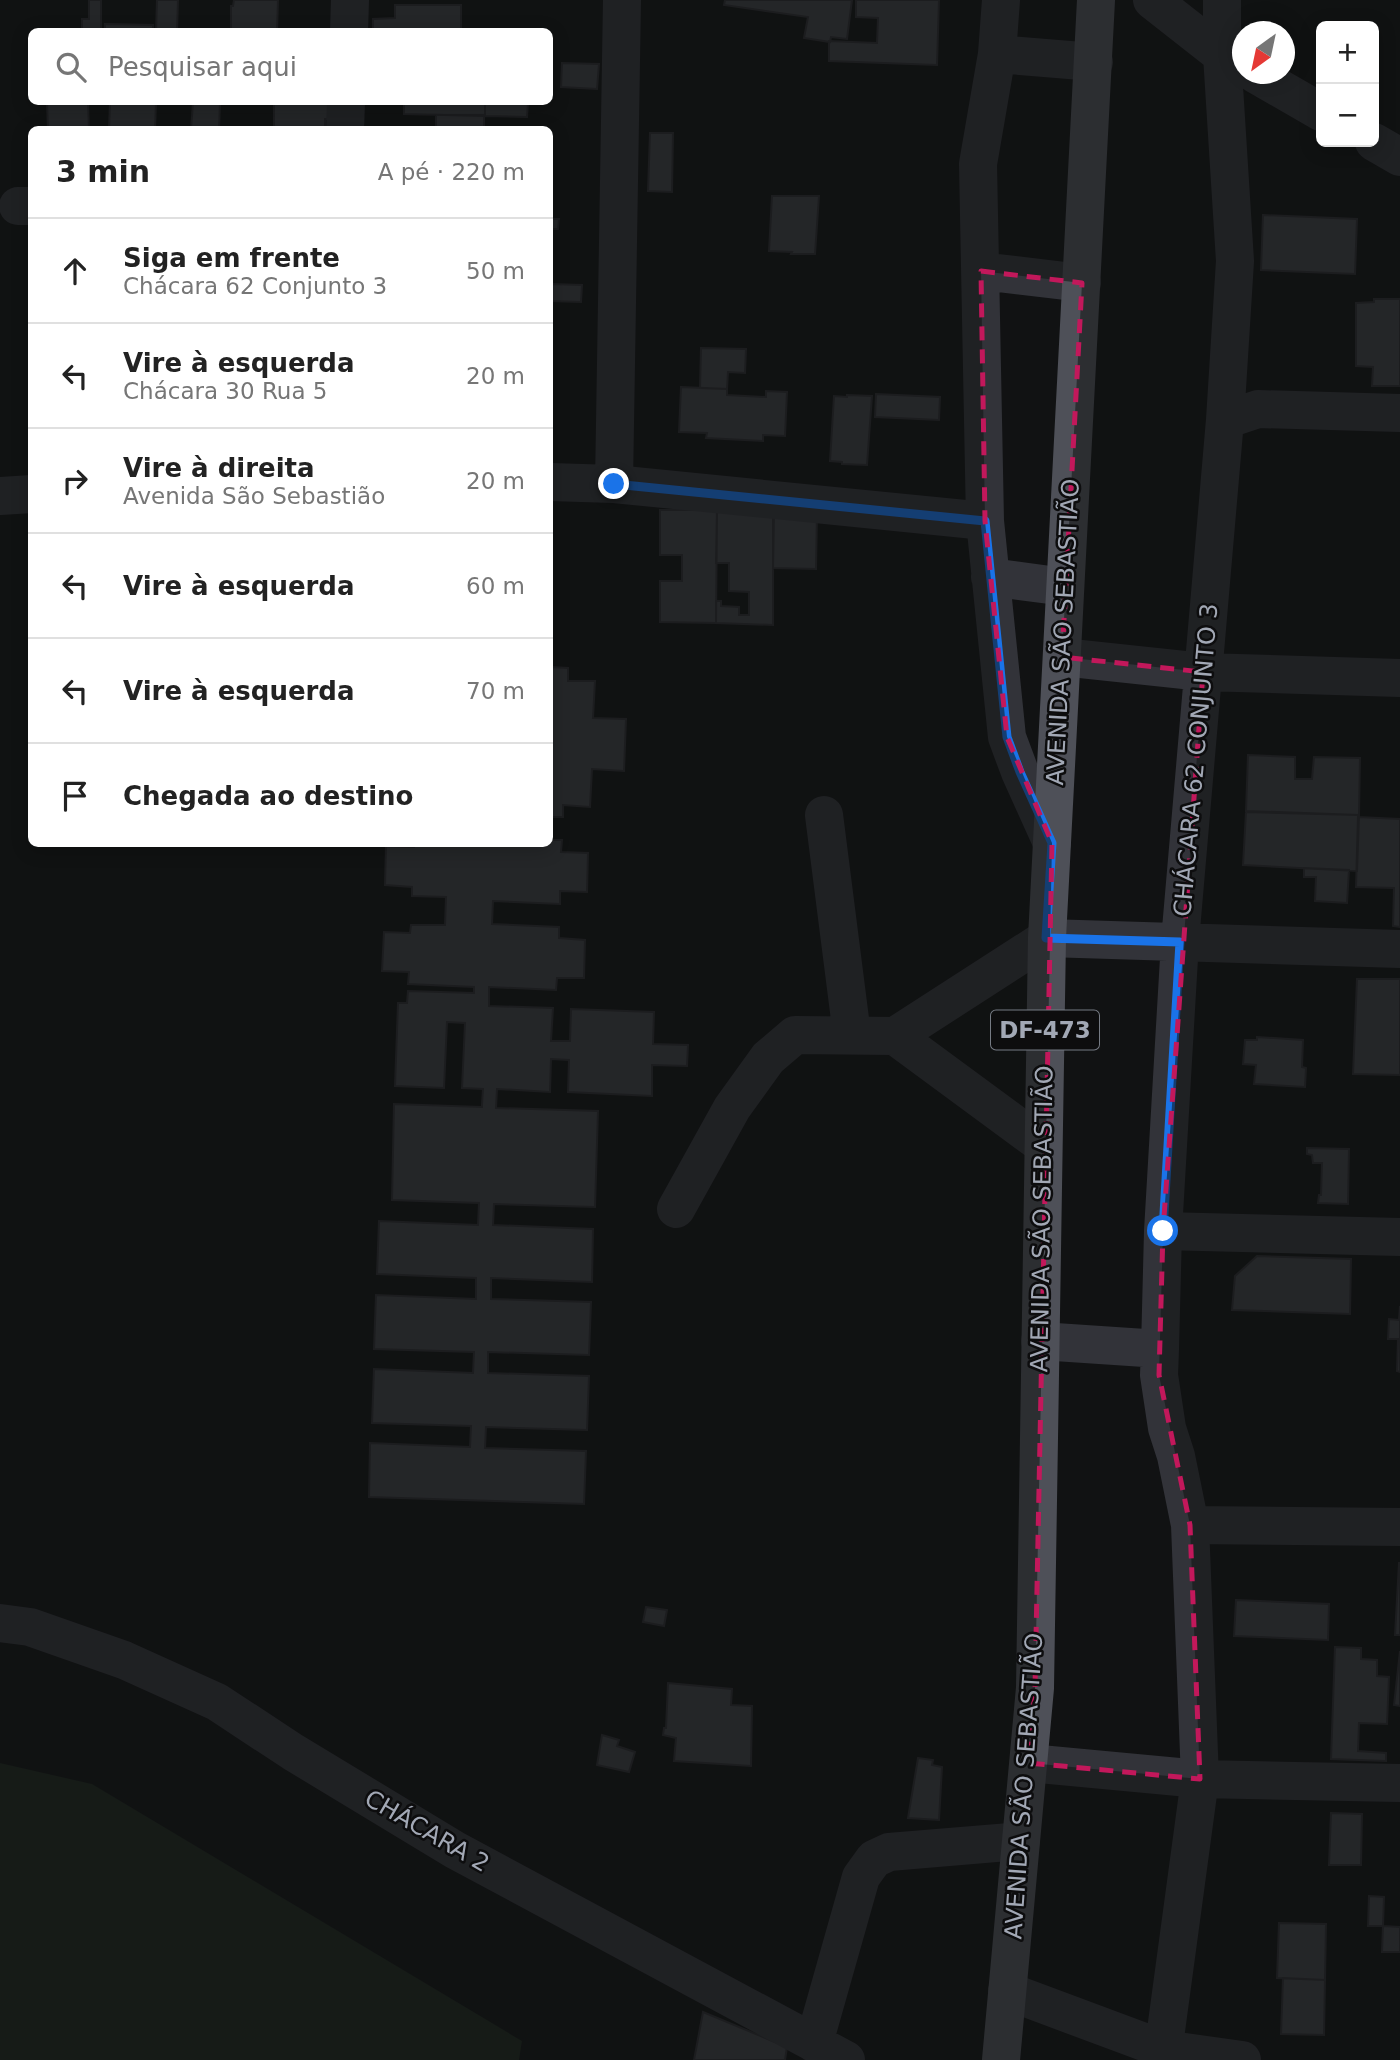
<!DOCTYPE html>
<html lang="pt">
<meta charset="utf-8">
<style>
body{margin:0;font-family:"DejaVu Sans",sans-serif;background:#f2f2f2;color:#222}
.controls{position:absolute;right:21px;top:21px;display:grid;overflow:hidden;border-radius:10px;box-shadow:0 4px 18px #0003}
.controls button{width:63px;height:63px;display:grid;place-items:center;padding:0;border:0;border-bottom:2px solid #e0e0e0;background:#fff;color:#222;font:35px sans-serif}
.compass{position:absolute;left:1232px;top:21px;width:63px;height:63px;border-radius:50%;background:#fff;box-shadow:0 4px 18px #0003;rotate:213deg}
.stop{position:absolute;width:21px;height:21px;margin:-16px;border:5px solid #1a73e8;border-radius:50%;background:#fff}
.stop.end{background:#1a73e8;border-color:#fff;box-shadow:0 2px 7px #0008}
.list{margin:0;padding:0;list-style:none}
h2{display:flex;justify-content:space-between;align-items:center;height:91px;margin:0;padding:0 28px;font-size:30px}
h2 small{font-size:23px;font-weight:400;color:#767676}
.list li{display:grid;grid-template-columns:46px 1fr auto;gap:21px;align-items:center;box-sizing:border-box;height:105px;padding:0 28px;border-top:2px solid #e0e0e0}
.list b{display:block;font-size:26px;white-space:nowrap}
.list p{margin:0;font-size:23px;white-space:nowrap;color:#767676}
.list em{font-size:23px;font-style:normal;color:#767676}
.icon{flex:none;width:38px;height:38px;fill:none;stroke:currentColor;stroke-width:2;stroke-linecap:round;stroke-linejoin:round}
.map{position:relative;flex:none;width:1400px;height:2060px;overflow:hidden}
.search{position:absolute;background:#fff;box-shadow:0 4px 18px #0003;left:28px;top:28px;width:525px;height:77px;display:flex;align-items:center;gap:18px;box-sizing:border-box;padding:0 24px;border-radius:10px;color:#767676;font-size:26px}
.panel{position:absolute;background:#fff;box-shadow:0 4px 18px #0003;left:28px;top:126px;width:525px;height:721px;border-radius:10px}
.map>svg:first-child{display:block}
.grass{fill:#1d261e}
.building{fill:#3d3e43;stroke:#2b2b2f;stroke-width:2}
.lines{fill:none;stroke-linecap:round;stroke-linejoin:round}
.minor{stroke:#323339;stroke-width:38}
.major{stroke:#4e5058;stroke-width:38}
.route{stroke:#1a73e8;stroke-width:9}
.marked{fill:none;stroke:#c2185b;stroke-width:5;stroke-dasharray:14 9;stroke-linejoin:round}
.labels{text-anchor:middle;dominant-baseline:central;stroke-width:5;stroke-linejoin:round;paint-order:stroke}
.shield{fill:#0d0d0e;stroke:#757a83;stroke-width:2}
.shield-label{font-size:23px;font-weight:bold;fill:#a2a8b5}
.street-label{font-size:24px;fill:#a2a8b5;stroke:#0d0d0e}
</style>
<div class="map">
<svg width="1400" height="2060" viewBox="0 0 1400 2060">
<rect width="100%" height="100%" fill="#111213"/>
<!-- grass -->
<path class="grass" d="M0,1763L92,1784L522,2041L519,2060H0Z"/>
<!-- building -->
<path class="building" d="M89,0H101V32H47L82,31V19H89Z
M157,0H178L177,32H156Z
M234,0H278L277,32H231V6H233Z
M725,0H852L847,39L831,37L830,42L804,38L808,17L724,5Z
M856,0H939L937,65L829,61V41L877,43L878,18L856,17Z
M395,5H461V32H373V19L395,18Z
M105,24L153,25V32H105Z
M562,63L599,64L597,89L561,87Z
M47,102H88L89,130H48Z
M110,102H156L155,130H109Z
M193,102H220L219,130H191Z
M274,102H330L329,119H325V130H274Z
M404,102H485V116L404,114Z
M485,102H528L527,117L485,116Z
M436,115H484V130H409V128H436Z
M650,133H673L672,192L648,191Z
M772,196H819L815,254H791L792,252L769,251Z
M1263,215L1357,219L1355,274L1261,270Z
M550,219H559L558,229H550Z
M550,284L582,285L581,302L550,301Z
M1374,299H1400V386H1372L1373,367L1356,366V303L1374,302Z
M701,348L746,349L745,373L728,372L727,389L700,388Z
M681,387L727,389V395L766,397V391L787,392L785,436L763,435V441L706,438L707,433L679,432Z
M876,394L940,397L939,420L875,417Z
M847,395L872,396L867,465L842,464V462L830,461L834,396L847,397Z
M660,510H717L716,623L660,622V581H682V555H660Z
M717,510L773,513V625L716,623V601H721V606L739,607V615H749V592L729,591V563H716Z
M774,512L817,513L816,569L773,568Z
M550,667L568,668V681H595L593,718L626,719L624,771L592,769L590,807L563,805V817H550Z
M1248,755L1295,757V779H1312L1314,757L1360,758L1359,815L1246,811Z
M1246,812L1359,815L1357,871L1243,865Z
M1358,817L1400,819V927L1393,926L1394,888L1356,887Z
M550,840H562L561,852L588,853L587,892L560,891V904L493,901L492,924L559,927V938L585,940L584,978H557L556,990L489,987V1006L553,1008L551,1041H570L571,1009L654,1012L653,1044L688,1045L687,1066L652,1065V1096L568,1092L569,1060L551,1059L550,1092L497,1089L496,1108L598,1111L595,1207L494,1204L493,1225L593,1229L592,1282L491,1278V1299L591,1302L589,1355L488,1352V1373L589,1376L587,1430L486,1427L485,1448L586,1451L584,1504L369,1497L370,1443L470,1447L471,1426L372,1423L374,1369L473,1373L474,1352L374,1349L376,1295L476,1299V1278L377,1274L379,1221L478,1225L479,1203L392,1200L394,1104L482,1107V1104L483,1089L462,1088L465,1023L447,1022L444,1088L395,1086L398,1003H407L408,991L474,993V987L408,984L409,972L382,971L384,932L410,933L411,925H445L446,897L412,896V887L385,885L386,846L414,847V844H550Z
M1304,868L1349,870L1347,903L1315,901L1316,877H1304Z
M1357,979H1400V1075L1353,1074Z
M1257,1037L1303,1040L1302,1067L1306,1068L1305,1087L1254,1084L1256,1065L1243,1064L1245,1040H1257Z
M1307,1148L1349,1149L1348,1204L1318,1203L1319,1195H1321L1322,1163H1313L1312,1155L1307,1154Z
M1257,1256L1351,1259L1350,1314L1232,1310L1235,1276Z
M1400,1306V1372L1397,1371L1398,1339H1388L1389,1319L1399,1320Z
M1399,1563H1400V1635H1395Z
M1236,1600L1329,1604L1328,1640L1234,1636Z
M646,1607L667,1610L664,1626L643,1622Z
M1335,1647L1361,1648V1659L1377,1660V1676L1389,1677L1387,1724L1359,1723L1358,1751L1386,1753V1761L1331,1759Z
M1400,1651V1706L1394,1705Z
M668,1683L732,1689L731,1705L752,1706L751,1766L674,1761L676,1738L663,1735L664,1728H666Z
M602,1735L619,1740L617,1746L635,1752L629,1772L597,1765Z
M918,1758L933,1760L932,1765L942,1767L939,1820L908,1818Z
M1331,1813L1362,1814L1361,1865H1329Z
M1369,1896L1384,1897L1383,1926H1368Z
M1279,1923L1326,1924L1325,1980L1277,1978Z
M1383,1926L1400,1927V1952H1382Z
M1283,1978L1325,1980L1324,2035L1281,2034Z
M703,2012L787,2047L785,2060H694Z"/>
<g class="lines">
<!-- minor -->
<path class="minor" d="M1001,0L997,54L978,164L985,521L1007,737L1020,772L1052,843
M1152,0L1222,55L1238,64
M349,32L350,0
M997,54L1094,62
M1255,74L1321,112
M345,130L346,102
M1374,142L1400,157
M18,206H32
M981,271L1082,283
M1225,420L1258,409L1400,413
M550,482L614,484L985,521
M614,484L622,0
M0,496L32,494
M990,577L1065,587
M1062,657L1203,672L1400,678
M824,815L852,1035
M895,1036L1047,938L1400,949
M676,1209L732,1108L768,1058L795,1035L895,1036L1043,1145
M1163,1231L1400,1237
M1040,1341L1160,1349
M1190,1525L1400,1527
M0,1623L30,1627L124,1660L217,1702L293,1752L455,1850L846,2060
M1029,1763L1200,1779L1400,1783
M1007,1991L1163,2049L1242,2060
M814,2043L861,1877L874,1859L889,1852L1021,1841
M1162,2060L1200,1779L1190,1525L1176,1456L1167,1428L1159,1375L1160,1349L1163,1231L1180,941L1225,420L1235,261L1222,55V0"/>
<!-- major -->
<path class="major" d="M1001,2060L1035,1688L1047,938L1096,0"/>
</g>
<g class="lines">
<!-- route -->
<path class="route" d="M614,484L985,521L1007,737L1020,772L1052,843L1046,938L1180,942L1163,1231"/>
</g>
<!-- marked area -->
<path d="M0 0H1400V2060H0ZM981,271L1082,283L1062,657L1203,672L1163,1231L1159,1375L1190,1525L1200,1779L1029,1763L1035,1688L1052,843L1007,737L985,521Z" fill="#111213" fill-opacity=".55" fill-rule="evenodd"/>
<path class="marked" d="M981,271L1082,283L1062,657L1203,672L1163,1231L1159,1375L1190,1525L1200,1779L1029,1763L1035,1688L1052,843L1007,737L985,521Z"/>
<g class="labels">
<!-- shield labels -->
<rect class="shield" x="991" y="1010.5" width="108" height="39" rx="5"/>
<g class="shield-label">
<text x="1045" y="1030">DF-473</text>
</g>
<!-- street labels -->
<g class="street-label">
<text transform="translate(1063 632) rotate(-87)">AVENIDA SÃO SEBASTIÃO</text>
<text transform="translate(1196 760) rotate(-85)">CHÁCARA 62 CONJUNTO 3</text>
<text transform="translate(1042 1219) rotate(-89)">AVENIDA SÃO SEBASTIÃO</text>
<text transform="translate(1024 1786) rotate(-86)">AVENIDA SÃO SEBASTIÃO</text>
<text transform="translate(427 1831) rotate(30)">CHÁCARA 2</text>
</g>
</g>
</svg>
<div class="controls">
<button>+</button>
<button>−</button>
</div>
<svg class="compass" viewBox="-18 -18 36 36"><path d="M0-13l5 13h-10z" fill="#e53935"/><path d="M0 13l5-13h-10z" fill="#767676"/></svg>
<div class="stop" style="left:1163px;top:1231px"></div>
<div class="stop end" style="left:614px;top:484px"></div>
<div class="search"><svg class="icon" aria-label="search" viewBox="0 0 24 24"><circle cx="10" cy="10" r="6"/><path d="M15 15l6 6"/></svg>Pesquisar aqui</div>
<section class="panel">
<h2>3 min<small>A pé · 220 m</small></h2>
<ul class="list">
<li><svg class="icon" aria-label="ahead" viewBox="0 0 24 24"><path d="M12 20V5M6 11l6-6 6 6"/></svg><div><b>Siga em frente</b><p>Chácara 62 Conjunto 3</p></div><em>50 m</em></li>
<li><svg class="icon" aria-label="left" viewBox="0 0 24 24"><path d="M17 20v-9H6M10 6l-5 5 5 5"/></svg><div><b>Vire à esquerda</b><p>Chácara 30 Rua 5</p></div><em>20 m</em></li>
<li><svg class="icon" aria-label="right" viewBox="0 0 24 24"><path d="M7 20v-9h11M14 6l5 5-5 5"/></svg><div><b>Vire à direita</b><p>Avenida São Sebastião</p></div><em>20 m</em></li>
<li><svg class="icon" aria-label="left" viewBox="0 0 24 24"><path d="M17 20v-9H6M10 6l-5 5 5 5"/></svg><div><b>Vire à esquerda</b></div><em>60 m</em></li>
<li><svg class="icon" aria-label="left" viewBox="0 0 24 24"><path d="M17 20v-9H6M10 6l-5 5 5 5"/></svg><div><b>Vire à esquerda</b></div><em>70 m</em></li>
<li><svg class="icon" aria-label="arrive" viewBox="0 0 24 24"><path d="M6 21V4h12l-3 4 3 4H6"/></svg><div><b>Chegada ao destino</b></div></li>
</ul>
</section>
</div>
